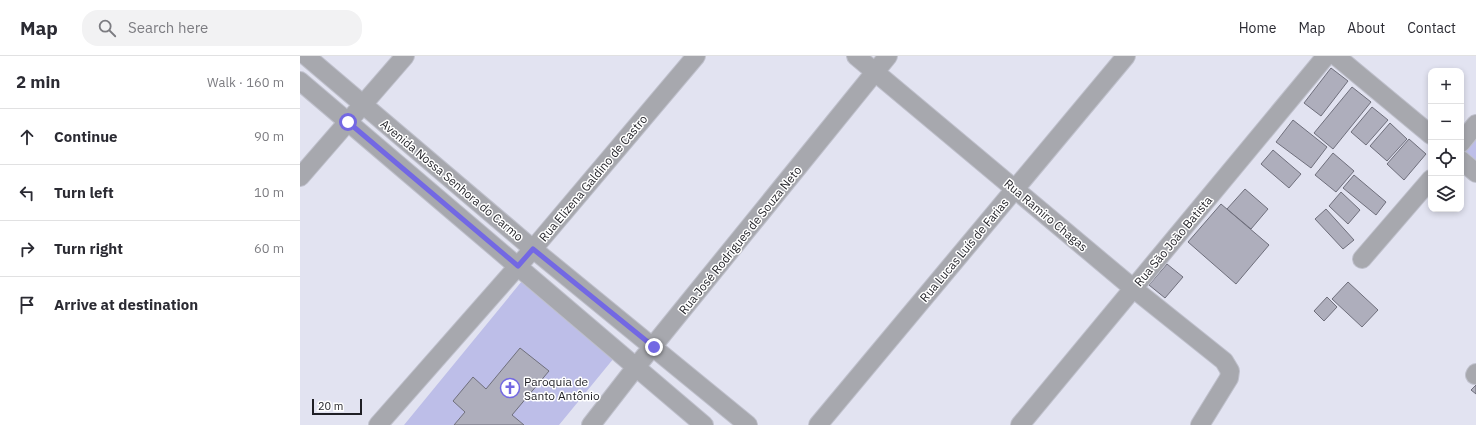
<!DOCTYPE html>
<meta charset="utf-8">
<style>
body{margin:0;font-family:"IBM Plex Sans",sans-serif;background:#f2f2f3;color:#2b2b33}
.controls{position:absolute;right:12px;top:12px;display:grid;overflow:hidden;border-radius:8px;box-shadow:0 2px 6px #0003}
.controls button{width:36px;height:36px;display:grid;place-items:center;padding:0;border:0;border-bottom:1px solid #e1e1e2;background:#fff;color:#2b2b33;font:20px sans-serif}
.scale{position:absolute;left:12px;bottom:10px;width:50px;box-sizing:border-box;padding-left:4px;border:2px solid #1f1f25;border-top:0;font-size:11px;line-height:14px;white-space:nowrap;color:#1f1f25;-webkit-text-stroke:3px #fff;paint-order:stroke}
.stop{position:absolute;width:12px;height:12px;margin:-9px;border:3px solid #7368e3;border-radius:50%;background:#fff}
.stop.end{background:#7368e3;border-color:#fff;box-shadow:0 1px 4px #0008}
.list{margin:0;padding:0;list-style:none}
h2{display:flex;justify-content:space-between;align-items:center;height:52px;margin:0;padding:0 16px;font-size:17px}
h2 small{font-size:13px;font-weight:400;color:#7c7c81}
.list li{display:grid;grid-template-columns:26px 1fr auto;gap:12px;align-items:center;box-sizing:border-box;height:56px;padding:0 16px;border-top:1px solid #e1e1e2}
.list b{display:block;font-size:15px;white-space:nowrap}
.list em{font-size:13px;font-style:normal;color:#7c7c81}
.icon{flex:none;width:22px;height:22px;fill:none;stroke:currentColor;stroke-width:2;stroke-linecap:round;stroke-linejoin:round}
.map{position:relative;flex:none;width:1176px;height:369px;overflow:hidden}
header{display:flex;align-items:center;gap:24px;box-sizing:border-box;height:56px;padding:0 20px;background:#fff;border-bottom:1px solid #e1e1e2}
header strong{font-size:19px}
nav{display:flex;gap:22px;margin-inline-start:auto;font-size:14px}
.search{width:280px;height:36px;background:#f2f2f3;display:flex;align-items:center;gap:10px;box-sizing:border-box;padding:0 14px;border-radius:16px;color:#7c7c81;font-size:15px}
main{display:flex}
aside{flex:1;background:#fff}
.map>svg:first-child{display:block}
.green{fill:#bdbee8}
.building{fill:#aeaebc;stroke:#6f6f7c}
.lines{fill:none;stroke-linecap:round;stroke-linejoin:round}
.minor-casing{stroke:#bfc0cc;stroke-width:20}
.minor{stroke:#a7a8ae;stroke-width:18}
.route{stroke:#7368e3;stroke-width:5}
.labels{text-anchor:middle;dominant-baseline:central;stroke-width:3;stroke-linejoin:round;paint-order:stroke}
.street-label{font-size:12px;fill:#1f1f25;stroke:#fff}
.poi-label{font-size:12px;fill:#1f1f25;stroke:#fff;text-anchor:start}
</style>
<header>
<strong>Map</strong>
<div class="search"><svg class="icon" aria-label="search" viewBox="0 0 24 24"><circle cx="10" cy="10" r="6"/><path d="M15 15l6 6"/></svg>Search here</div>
<nav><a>Home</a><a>Map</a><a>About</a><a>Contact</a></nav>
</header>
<main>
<aside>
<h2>2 min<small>Walk · 160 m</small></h2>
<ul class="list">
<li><svg class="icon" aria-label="ahead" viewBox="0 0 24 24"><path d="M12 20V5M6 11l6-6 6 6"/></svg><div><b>Continue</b></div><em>90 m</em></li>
<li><svg class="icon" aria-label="left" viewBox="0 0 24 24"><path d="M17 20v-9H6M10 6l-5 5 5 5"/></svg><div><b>Turn left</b></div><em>10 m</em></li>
<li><svg class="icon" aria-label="right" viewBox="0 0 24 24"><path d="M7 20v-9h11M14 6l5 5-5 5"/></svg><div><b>Turn right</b></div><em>60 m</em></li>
<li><svg class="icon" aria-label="arrive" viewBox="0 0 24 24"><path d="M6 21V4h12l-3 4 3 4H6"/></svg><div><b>Arrive at destination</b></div></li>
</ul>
</aside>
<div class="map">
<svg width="1176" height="369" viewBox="0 0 1176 369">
<rect width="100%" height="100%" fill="#e2e3f1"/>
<!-- green -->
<path class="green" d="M1176,79V108L1162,96Z
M222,225L314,302L259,369H104Z"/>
<!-- building -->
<path class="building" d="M1031,12L1048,25L1021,60L1004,47Z
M1052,31L1071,46L1033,93L1014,77Z
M1072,51L1088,64L1066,89L1051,76Z
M993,64L1027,91L1011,112L976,86Z
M1090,67L1107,83L1087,105L1070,90Z
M1109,83L1126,98L1104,124L1087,108Z
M973,94L1001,118L989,132L961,108Z
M1033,97L1054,115L1036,136L1015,119Z
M1054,119L1086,146L1076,159L1043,132Z
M945,133L968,153L951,173L927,153Z
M1041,136L1060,154L1048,168L1029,150Z
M921,148L969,189L936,228L888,186Z
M1026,153L1054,184L1043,193L1015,163Z
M867,208L883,221L865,242L849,229Z
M1048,226L1078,254L1062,271L1032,243Z
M1027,241L1037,251L1024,265L1014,255Z
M220,292L249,315L212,359L224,369H154L165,356L153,345L173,321L186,333Z
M1176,329V338L1171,334Z"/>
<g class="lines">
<!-- minor casing -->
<g class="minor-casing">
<path id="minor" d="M6,0L233,193L448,369
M556,0L834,233L924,305L930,315L929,322L900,369
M1036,0L1131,79
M0,25L404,369
M1161,87L1176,68
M1161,104L1176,117
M0,121L105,0
M1062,203L1131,123
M1175,319L1176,317
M78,369L233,193L396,0
M291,369L336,311L588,0
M518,369L826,0
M720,369L1026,0"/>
</g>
<!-- minor -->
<use href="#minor" class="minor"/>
</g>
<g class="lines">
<!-- route -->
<path class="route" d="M48,66L218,210L233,193L354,291"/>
</g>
<!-- icons -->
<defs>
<g id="church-ring" transform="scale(1)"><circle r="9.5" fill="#fff" stroke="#7368e3" stroke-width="1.5"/><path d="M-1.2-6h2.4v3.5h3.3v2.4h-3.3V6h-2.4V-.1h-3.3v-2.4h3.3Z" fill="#7368e3"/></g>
</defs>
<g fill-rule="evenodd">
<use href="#church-ring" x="210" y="332"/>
</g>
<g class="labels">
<!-- street labels -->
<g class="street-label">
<text transform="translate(293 122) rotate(-50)">Rua Elizena Galdino de Castro</text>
<text transform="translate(152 124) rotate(40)">Avenida Nossa Senhora do Carmo</text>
<text transform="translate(746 159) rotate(40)">Rua Ramiro Chagas</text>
<text transform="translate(440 184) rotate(-51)">Rua José Rodrigues de Souza Neto</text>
<text transform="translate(873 185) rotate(-50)">Rua São João Batista</text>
<text transform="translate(664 194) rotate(-50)">Rua Lucas Luís de Farias</text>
</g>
<!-- poi labels -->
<g class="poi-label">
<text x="224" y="325">Paroquia de<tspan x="224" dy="14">Santo Antônio</tspan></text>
</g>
</g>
</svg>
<div class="controls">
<button>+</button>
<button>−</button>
<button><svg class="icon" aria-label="locate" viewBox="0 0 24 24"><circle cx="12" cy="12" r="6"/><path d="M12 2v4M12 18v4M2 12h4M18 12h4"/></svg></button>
<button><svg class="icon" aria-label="layers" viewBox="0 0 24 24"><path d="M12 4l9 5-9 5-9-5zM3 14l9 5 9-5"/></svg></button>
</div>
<div class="scale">20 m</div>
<div class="stop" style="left:48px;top:66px"></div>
<div class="stop end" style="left:354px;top:291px"></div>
</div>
</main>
